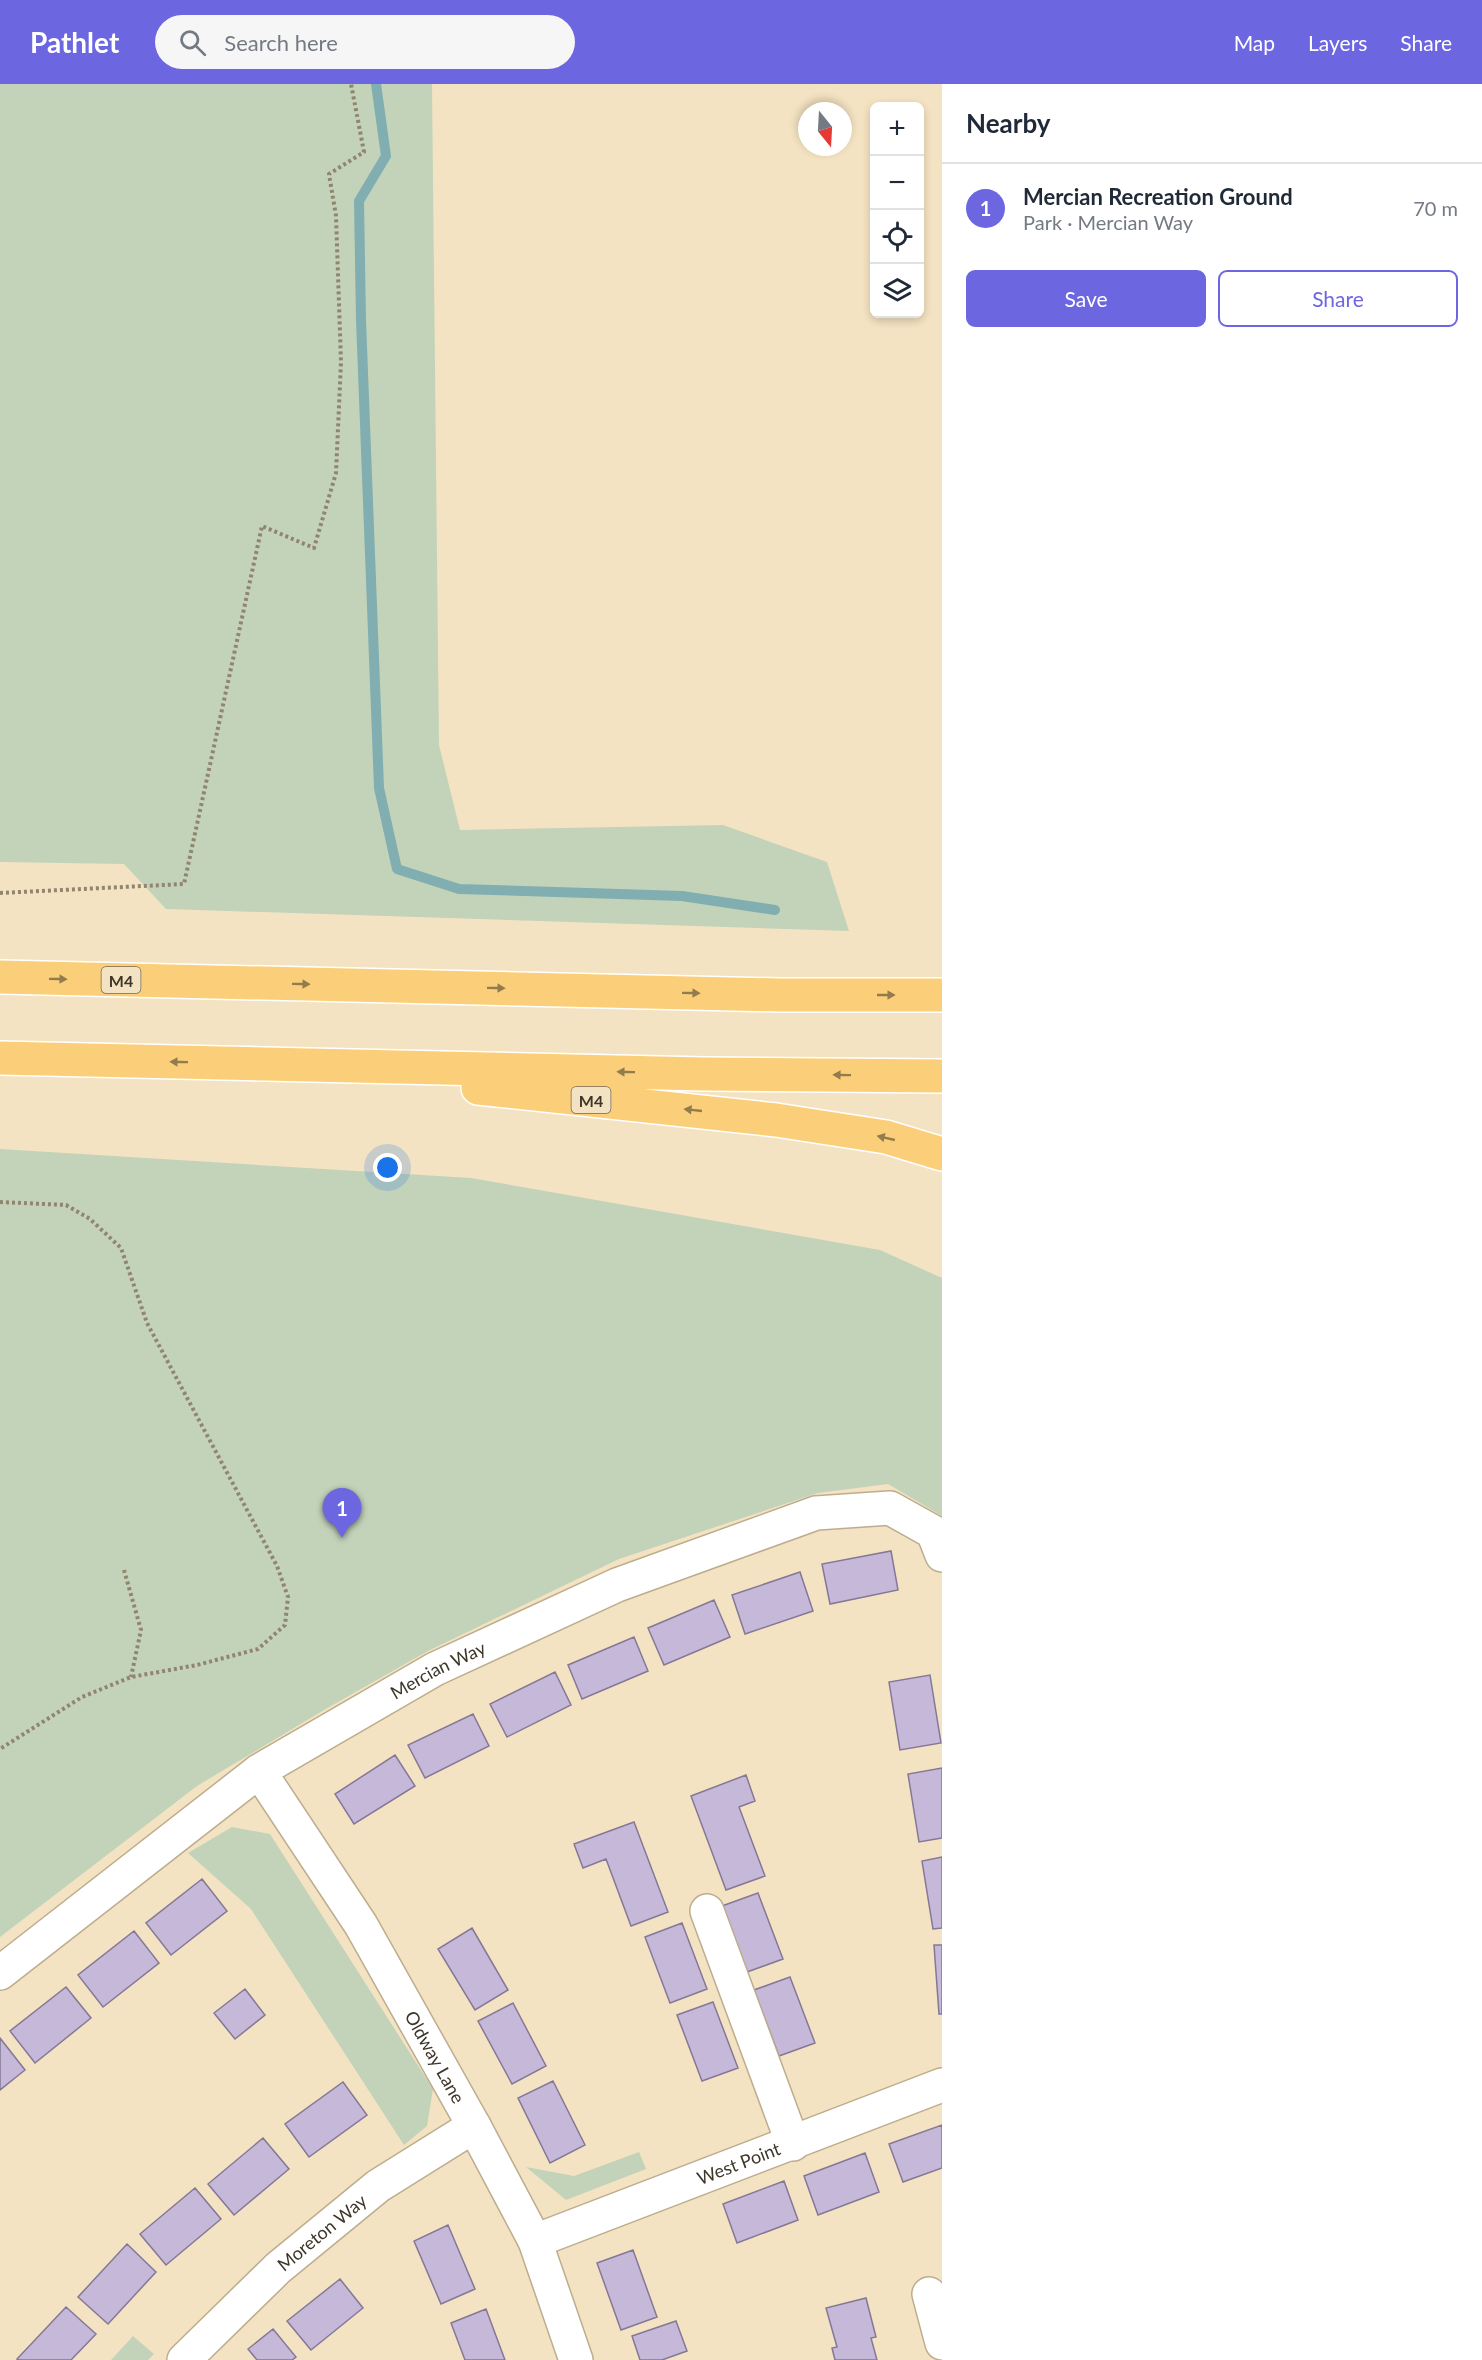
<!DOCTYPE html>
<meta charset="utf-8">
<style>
body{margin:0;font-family:Lato,sans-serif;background:#f6f6f7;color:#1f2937}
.controls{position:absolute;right:18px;top:18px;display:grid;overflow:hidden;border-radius:9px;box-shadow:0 3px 9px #0003}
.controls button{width:54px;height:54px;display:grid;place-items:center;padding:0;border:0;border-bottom:2px solid #e0e1e3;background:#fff;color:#1f2937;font:30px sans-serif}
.compass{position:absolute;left:798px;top:18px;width:54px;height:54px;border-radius:50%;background:#fff;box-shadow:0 3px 9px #0003;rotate:162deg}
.you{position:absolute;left:388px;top:1084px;width:21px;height:21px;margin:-15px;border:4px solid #fff;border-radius:50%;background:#1a73e8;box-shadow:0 0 0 9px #1a73e833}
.badge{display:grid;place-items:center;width:39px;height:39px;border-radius:50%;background:#6c66e0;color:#fff;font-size:20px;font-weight:700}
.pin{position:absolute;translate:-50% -50px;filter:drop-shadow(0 2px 3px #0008)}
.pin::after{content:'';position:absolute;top:32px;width:21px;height:18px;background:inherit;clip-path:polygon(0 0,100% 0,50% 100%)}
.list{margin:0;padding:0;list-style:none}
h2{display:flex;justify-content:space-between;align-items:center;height:78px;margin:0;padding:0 24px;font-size:26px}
h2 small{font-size:20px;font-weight:400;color:#747a83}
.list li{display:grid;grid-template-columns:39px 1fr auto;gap:18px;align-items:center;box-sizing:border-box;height:90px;padding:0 24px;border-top:2px solid #e0e1e3}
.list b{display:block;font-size:22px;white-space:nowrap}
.list p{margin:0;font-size:20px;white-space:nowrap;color:#747a83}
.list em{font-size:20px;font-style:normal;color:#747a83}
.actions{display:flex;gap:12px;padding:18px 24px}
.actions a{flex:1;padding:14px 0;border:2px solid #6c66e0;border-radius:9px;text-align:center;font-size:21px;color:#6c66e0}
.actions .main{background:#6c66e0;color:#fff}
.icon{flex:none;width:33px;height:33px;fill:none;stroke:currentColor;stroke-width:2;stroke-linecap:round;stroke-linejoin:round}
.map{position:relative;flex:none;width:942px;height:2276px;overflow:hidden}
header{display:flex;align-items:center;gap:36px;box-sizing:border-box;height:84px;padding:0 30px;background:#6c66e0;color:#fff}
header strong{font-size:28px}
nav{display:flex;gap:33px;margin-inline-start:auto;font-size:21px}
.search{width:420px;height:54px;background:#f6f6f7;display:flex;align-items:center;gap:15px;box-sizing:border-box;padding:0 21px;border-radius:33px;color:#747a83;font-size:22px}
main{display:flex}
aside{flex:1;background:#fff}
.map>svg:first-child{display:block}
.green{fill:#c3d3b9}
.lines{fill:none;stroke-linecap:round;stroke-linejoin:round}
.stream{stroke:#81aeb0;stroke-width:10}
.building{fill:#c5b8d9;stroke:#847896;stroke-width:1.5}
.minor-casing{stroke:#bdad8e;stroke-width:36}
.highway-casing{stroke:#fff;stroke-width:36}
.path{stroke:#91856f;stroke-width:4;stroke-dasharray:3 3;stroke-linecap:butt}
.minor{stroke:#fff;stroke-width:33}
.highway{stroke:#fbcf79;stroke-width:33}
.oneway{fill:#927b4d}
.labels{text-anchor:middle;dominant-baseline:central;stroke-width:6;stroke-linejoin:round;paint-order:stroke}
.shield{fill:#f4e3c2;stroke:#746a57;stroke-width:1.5}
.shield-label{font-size:16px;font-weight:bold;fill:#3d3629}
.street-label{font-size:18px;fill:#3d3629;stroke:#f4e3c2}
</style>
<header>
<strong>Pathlet</strong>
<div class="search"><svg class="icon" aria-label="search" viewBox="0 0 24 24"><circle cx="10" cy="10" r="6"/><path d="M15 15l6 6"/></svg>Search here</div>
<nav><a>Map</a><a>Layers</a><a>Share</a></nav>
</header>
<main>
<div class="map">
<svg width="942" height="2276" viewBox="0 0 942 2276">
<rect width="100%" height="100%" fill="#f4e3c2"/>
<!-- green -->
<path class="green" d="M0,0H432L439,661L460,746L723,741L827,778L849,847L166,825L124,780L0,778Z
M0,1065L471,1094L880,1166L942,1194V1432L888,1400L818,1409L619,1475L428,1567L324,1626L197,1702L0,1853Z
M232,1743L270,1750L433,2005L427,2042L404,2061L251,1825L188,1769Z
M639,2068L646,2085L566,2116L526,2083L574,2092Z
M133,2252L154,2270L148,2276H111Z"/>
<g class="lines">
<!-- stream -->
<path class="stream" d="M376,0L386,72L359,117L361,236L379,704L397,785L459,805L682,812L775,826"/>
</g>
<!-- building -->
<path class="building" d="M891,1467L898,1506L830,1520L822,1480Z
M800,1488L813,1527L745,1550L732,1511Z
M714,1516L730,1553L664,1581L648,1544Z
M634,1553L648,1587L582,1615L568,1581Z
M555,1588L571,1621L507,1653L490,1620Z
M930,1591L941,1659L900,1666L889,1598Z
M473,1630L489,1662L425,1694L408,1661Z
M395,1671L415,1702L354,1740L335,1710Z
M942,1684V1754L919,1758L908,1690Z
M746,1691L755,1717L739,1723L765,1792L726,1806L691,1712Z
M634,1738L668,1828L631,1842L606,1775L583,1784L574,1760Z
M942,1773V1844L933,1845L922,1777Z
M202,1795L227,1827L171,1871L146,1839Z
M758,1809L783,1875L747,1888L722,1822Z
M682,1839L707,1905L670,1919L645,1853Z
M472,1844L508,1906L475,1926L438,1865Z
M134,1847L159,1879L103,1923L78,1891Z
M934,1861H942V1930H939Z
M790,1893L815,1959L779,1972L754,1906Z
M66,1903L91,1934L35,1979L10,1947Z
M245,1905L265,1931L235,1955L214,1929Z
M713,1918L738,1984L702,1997L677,1931Z
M513,1919L546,1982L512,2000L478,1937Z
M0,1954L25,1986L0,2006Z
M553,1997L585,2061L550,2079L518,2014Z
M343,1998L367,2031L309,2073L285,2040Z
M942,2041V2084L903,2098L889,2060Z
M263,2054L289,2085L234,2131L208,2100Z
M865,2069L879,2108L818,2131L804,2092Z
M784,2097L798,2136L737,2159L723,2120Z
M195,2104L221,2135L166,2181L140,2150Z
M448,2141L475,2205L441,2220L414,2157Z
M127,2160L156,2188L108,2240L78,2213Z
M633,2166L657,2233L621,2246L597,2179Z
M340,2195L363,2224L311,2266L287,2237Z
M866,2214L876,2253L871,2254L877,2276H835L832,2264L837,2263L826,2224Z
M66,2223L96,2250L71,2276H19L17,2275Z
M486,2225L505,2276H465L451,2239Z
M676,2237L687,2267L662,2276H640L632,2252Z
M273,2245L296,2273L292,2276H257L248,2265Z"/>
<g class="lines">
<!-- minor casing -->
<g class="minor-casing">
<g id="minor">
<path id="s1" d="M259,1687L361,1841L474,2042L535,2157L576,2276"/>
<path d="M707,1827L793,2060"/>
<path id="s2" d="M0,1889L259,1687L435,1585L617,1501L816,1429L890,1424L933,1448L942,1471"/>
<path id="s3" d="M535,2157L942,2001"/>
<path d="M929,2210L942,2259"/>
<path id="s4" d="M184,2276L278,2184L378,2102L474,2042"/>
</g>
</g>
<!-- highway casing -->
<g class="highway-casing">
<path id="highway" d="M0,893L780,911H942
M0,974L704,990L942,992
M478,1004L776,1036L886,1053L942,1070"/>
</g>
<!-- path -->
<path class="path" d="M0,809L184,800L262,442L314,464L336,389L341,278L336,132L329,90L364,68L351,0
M0,1118L66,1121L90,1135L121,1164L147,1239L277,1482L288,1513L285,1541L258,1565L197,1581L131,1593L82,1613L0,1665
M124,1486L141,1546L131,1593"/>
<!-- minor -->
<use href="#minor" class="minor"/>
<!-- highway -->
<use href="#highway" class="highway"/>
</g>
<!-- one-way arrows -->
<defs><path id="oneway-solid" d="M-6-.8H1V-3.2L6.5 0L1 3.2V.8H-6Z" transform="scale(1.5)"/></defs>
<g class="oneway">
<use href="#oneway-solid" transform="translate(58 895) rotate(1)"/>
<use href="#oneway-solid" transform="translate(301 900) rotate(1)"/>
<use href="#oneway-solid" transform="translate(496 904) rotate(1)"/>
<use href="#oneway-solid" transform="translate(691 909) rotate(1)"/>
<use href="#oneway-solid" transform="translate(886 911)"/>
<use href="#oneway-solid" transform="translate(179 978) rotate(-179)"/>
<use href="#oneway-solid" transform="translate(626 988) rotate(-179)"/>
<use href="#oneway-solid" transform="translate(842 991) rotate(-179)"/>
<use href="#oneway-solid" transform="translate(693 1026) rotate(-174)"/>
<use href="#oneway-solid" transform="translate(886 1054) rotate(-167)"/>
</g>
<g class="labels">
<!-- shield labels -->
<g class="shield">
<rect x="101.5" y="883" width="39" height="26" rx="4.5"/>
<rect x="571.5" y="1003" width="39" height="26" rx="4.5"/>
</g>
<g class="shield-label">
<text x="121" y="896">M4</text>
<text x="591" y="1016">M4</text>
</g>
<!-- street labels -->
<g class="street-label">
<text stroke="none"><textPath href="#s2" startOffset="534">Mercian Way</textPath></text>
<text stroke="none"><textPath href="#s1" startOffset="336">Oldway Lane</textPath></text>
<text stroke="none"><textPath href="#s3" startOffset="218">West Point</textPath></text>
<text stroke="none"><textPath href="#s4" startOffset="188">Moreton Way</textPath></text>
</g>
</g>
</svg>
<div class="controls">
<button>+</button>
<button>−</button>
<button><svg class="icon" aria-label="locate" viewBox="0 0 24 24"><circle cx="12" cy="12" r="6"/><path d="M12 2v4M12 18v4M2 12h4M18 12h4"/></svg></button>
<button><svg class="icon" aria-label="layers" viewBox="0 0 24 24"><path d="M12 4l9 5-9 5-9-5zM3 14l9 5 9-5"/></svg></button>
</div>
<svg class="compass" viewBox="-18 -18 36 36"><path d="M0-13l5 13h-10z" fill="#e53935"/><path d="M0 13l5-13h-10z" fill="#747a83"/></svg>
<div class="you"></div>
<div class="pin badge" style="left:342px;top:1454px">1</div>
</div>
<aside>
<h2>Nearby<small></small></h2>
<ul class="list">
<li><span class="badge">1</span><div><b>Mercian Recreation Ground</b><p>Park · Mercian Way</p></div><em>70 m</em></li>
</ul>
<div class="actions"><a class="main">Save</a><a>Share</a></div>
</aside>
</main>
